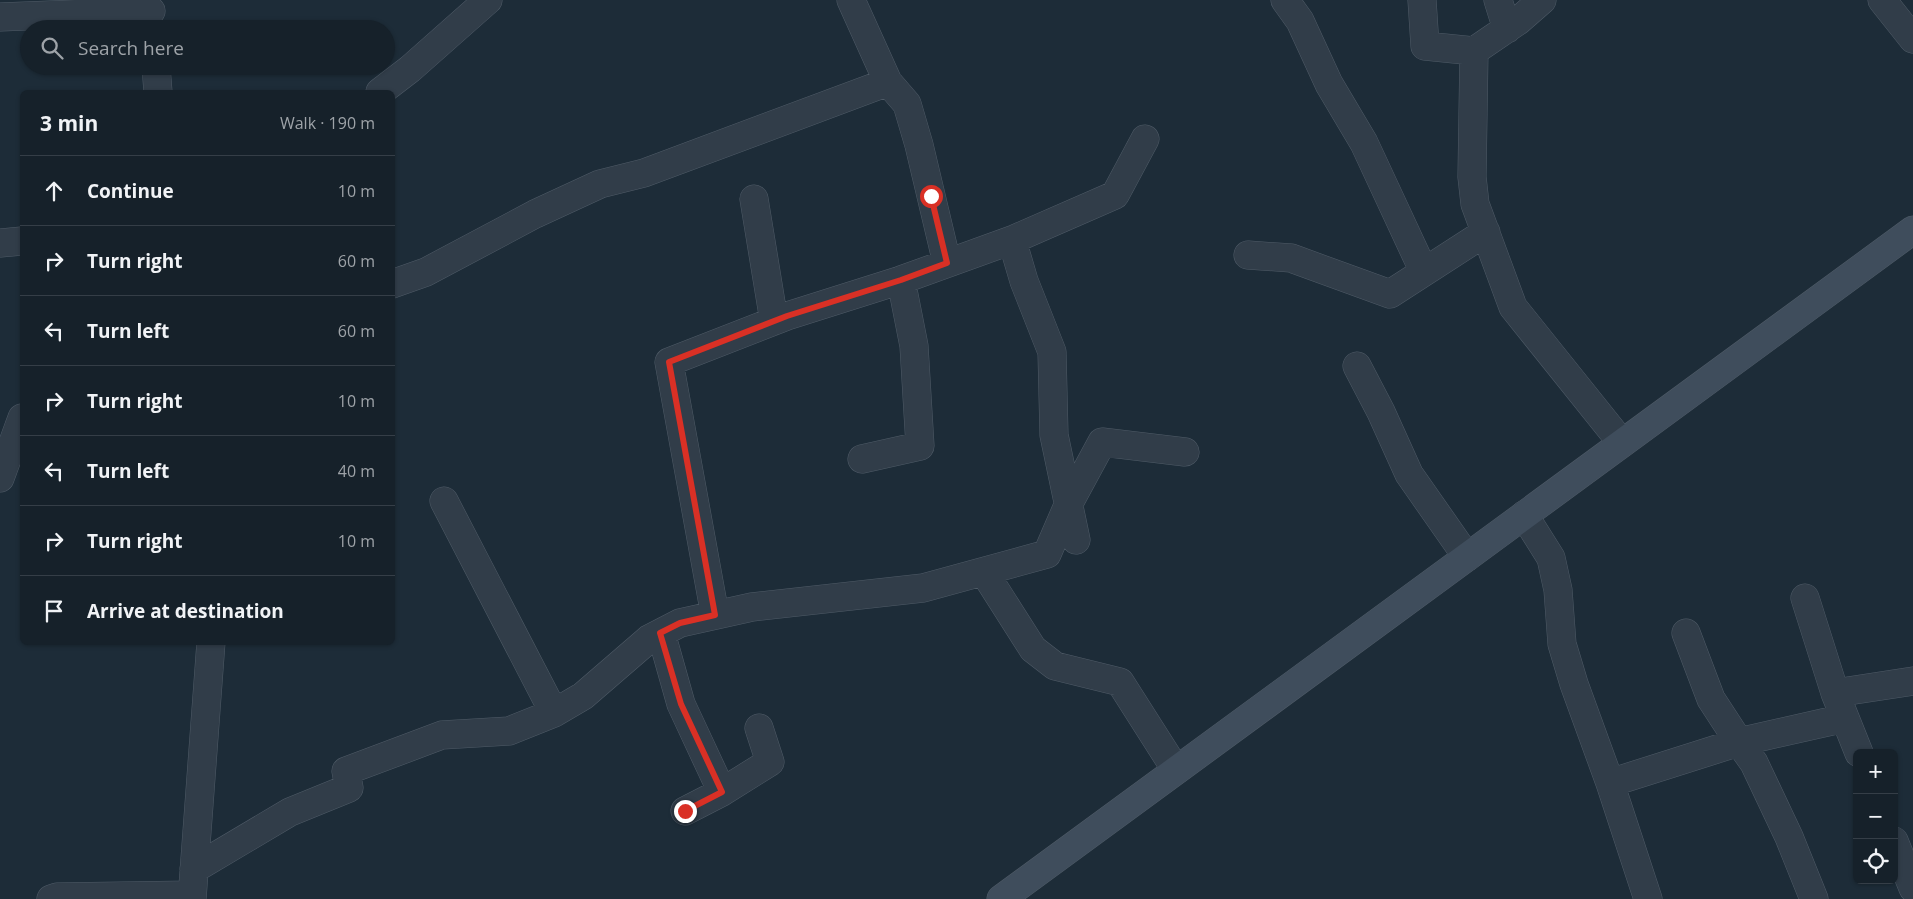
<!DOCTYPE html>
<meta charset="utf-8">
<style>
body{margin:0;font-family:"Open Sans",sans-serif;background:#1f2932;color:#f1f3f6}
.controls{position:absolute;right:15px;bottom:15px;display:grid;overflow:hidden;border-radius:8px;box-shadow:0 1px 4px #0004}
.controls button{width:45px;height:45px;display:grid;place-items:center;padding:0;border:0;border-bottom:1px solid #353e47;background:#16212a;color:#f1f3f6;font:25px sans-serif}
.stop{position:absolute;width:15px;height:15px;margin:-11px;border:4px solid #d93025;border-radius:50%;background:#fff}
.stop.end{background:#d93025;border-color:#fff;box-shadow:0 1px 5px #0008}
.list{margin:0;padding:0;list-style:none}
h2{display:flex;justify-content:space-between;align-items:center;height:65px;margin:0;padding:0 20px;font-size:21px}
h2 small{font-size:16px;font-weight:400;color:#9ea3a8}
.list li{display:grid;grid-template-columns:32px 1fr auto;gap:15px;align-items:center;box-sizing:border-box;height:70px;padding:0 20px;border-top:1px solid #353e47}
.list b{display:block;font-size:19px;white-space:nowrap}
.list em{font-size:16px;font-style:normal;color:#9ea3a8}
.icon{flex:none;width:28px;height:28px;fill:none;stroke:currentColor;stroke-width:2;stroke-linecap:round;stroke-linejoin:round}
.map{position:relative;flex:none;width:1913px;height:899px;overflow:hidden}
.search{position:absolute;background:#16212a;box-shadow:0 1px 4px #0004;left:20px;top:20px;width:375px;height:55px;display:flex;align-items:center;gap:12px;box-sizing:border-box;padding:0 18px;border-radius:28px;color:#9ea3a8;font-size:19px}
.panel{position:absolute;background:#16212a;box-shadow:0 1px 4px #0004;left:20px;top:90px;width:375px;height:555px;border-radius:8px}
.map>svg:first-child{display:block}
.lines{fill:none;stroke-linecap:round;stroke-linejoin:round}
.street-casing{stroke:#4f5b67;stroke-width:29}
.secondary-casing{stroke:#4f5b67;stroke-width:29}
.street{stroke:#313d49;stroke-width:28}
.secondary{stroke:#3f4d5c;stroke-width:28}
.route{stroke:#d93025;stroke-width:6}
</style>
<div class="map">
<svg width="1913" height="899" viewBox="0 0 1913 899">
<rect width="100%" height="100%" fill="#1d2c38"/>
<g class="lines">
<!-- street casing -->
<g class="street-casing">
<path id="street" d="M851,0L888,82L907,104L919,145L947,263
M1285,0L1300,21L1329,84L1364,143L1424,272
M1422,0L1425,46L1474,51
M1498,0L1507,29
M1542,0L1518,21L1474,51L1472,177L1475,204L1513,307L1622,443
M1882,0L1913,39
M0,17L151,11
M156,66L158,92
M380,92L410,69L488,0
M754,199L774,321
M1012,240L1024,281L1052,352L1054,435L1076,540
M0,243L22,241
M1248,255L1291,258L1390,294L1486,232
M392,284L426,272L535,214L600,184L644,173L888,82
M1357,366L1381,412L1409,474L1467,557
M862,459L920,446L914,346L901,280
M0,478L22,418
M444,501L554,713
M1524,515L1551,558L1558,590L1562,644L1574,684L1610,783L1648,899
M984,572L1033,649L1055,666L1120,682L1176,770
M1805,598L1835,693L1859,753
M715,615L669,362L787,316L901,280L1012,240L1115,195L1145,139
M661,633L681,704L722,792
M1686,633L1711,699L1739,742L1754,763L1789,837L1814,899
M1835,693L1913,681
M1610,783L1739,742L1845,718
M685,811L722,792L770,762L759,728
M1894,841L1913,888
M194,869L290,812L349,788L346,771L442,735L509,731L554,713L583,696L649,639L680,623L752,607L923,588L1047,554L1069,503L1102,442L1185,452
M51,899L57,897L192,895
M192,899L211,642"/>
</g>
<!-- secondary casing -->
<g class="secondary-casing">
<path id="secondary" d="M1001,899L1913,230"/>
</g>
<!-- street -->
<use href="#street" class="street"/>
<!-- secondary -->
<use href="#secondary" class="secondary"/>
</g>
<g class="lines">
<!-- route -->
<path class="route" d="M685,811L722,792L681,704L660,633L680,623L715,615L669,362L787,316L901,280L947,263L931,196"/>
</g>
</svg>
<div class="controls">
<button>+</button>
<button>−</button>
<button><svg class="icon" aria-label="locate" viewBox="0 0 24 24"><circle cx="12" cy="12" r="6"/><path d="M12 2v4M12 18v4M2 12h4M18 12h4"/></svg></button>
</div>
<div class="stop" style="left:931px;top:196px"></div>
<div class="stop end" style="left:685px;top:811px"></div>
<div class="search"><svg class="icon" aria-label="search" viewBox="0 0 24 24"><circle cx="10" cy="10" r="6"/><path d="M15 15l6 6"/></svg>Search here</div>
<section class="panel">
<h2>3 min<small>Walk · 190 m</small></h2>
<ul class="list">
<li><svg class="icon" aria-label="ahead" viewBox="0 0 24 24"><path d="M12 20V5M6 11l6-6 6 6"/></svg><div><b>Continue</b></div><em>10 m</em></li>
<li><svg class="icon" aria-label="right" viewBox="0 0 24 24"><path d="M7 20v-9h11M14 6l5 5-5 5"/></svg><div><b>Turn right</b></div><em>60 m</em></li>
<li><svg class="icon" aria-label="left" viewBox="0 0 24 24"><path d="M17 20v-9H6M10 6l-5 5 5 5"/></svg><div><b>Turn left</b></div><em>60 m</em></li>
<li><svg class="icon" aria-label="right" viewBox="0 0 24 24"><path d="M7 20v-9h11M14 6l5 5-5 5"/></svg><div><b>Turn right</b></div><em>10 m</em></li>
<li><svg class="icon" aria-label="left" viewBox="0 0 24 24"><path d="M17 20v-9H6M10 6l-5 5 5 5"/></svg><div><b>Turn left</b></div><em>40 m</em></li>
<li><svg class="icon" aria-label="right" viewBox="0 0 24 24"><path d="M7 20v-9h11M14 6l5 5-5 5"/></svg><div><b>Turn right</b></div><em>10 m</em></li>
<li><svg class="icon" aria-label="arrive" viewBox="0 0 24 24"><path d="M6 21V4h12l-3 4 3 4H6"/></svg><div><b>Arrive at destination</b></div></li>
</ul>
</section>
</div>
